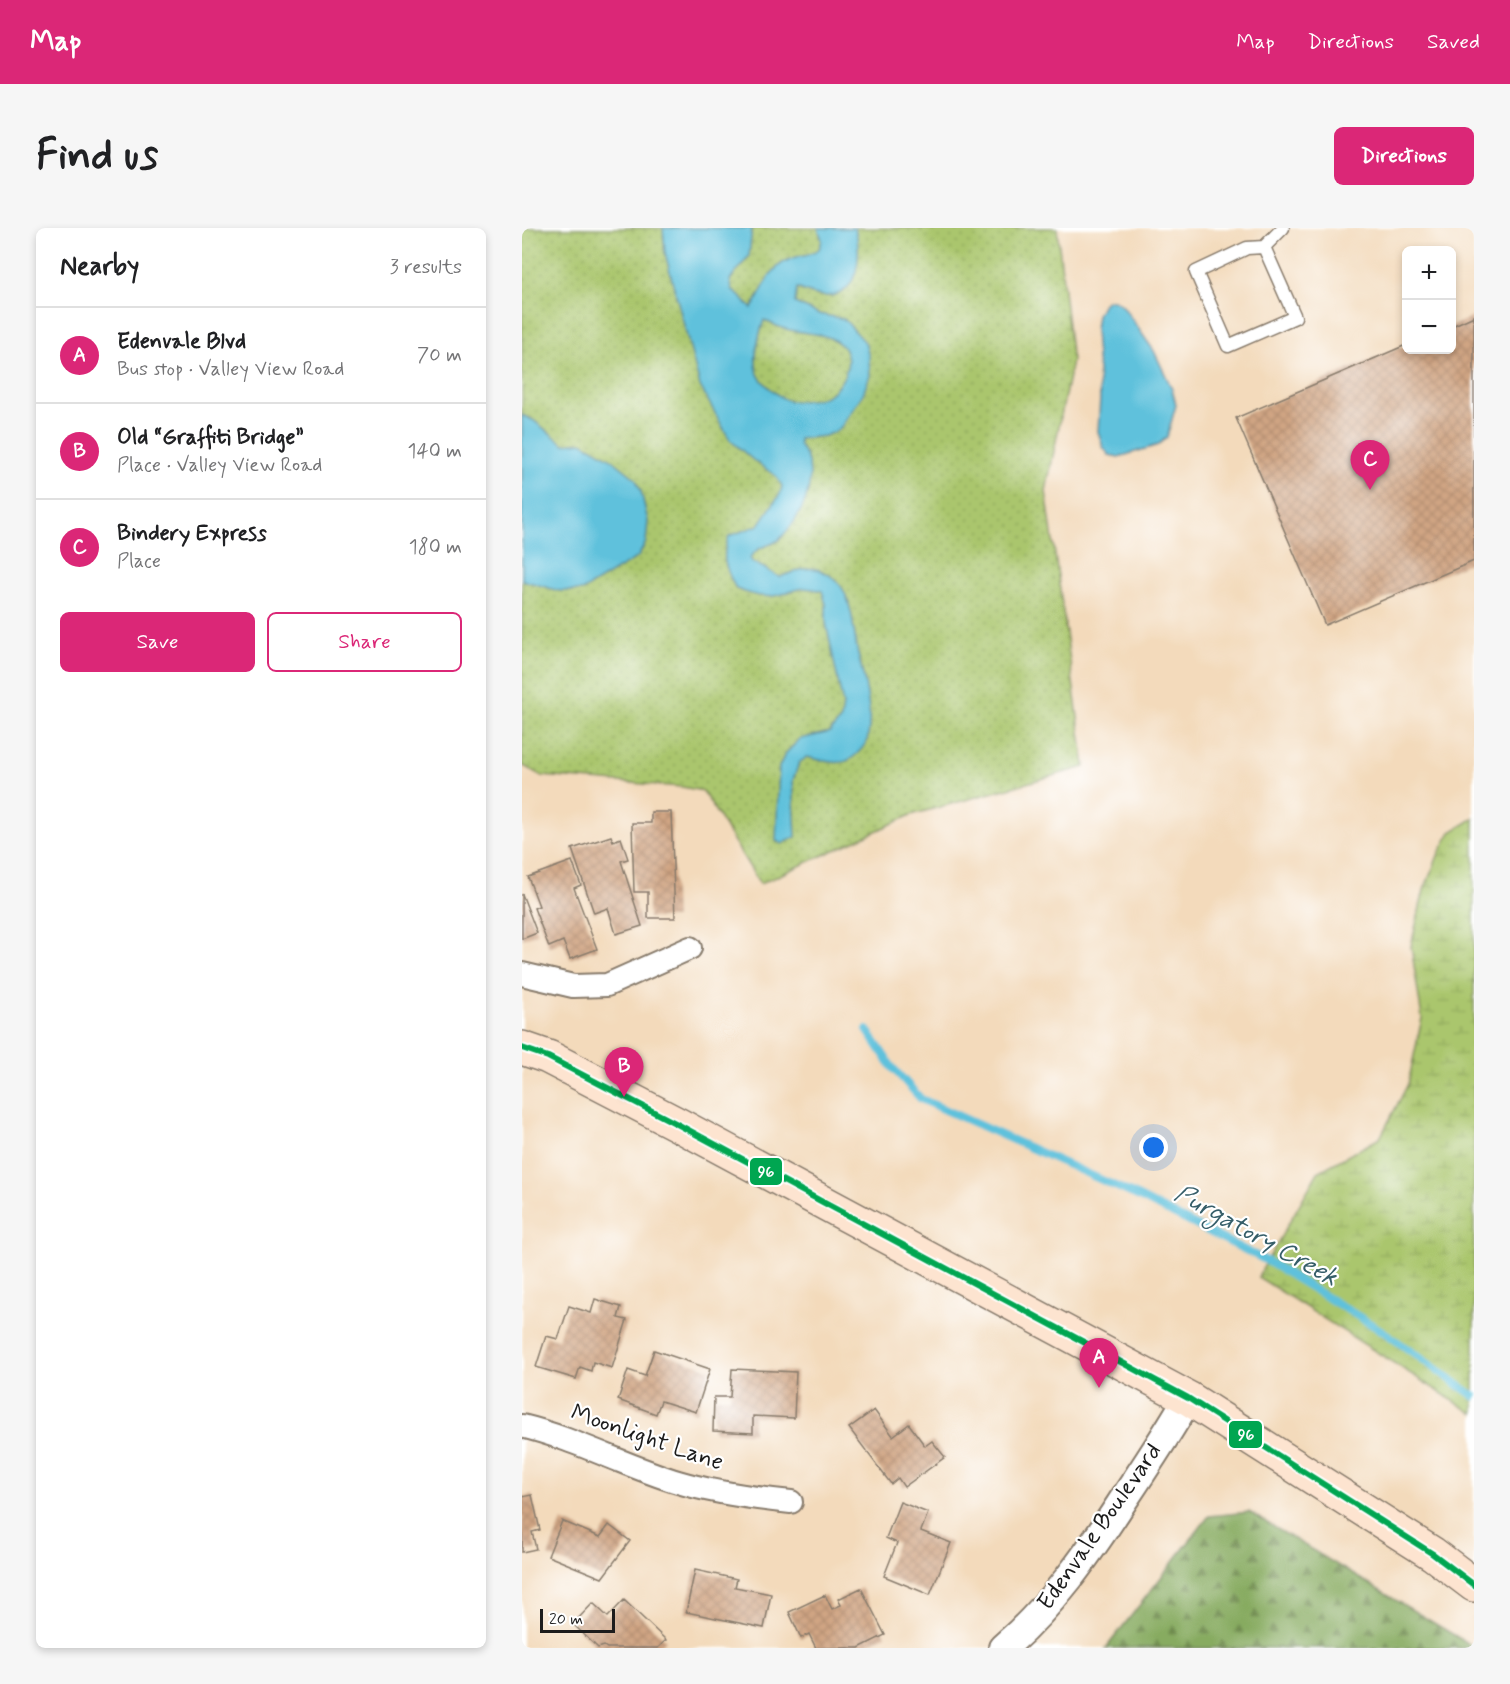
<!DOCTYPE html>
<meta charset="utf-8">
<style>
body{margin:0;font-family:Mynerve,sans-serif;background:#f6f6f6;color:#202124}
.controls{position:absolute;right:18px;top:18px;display:grid;overflow:hidden;border-radius:9px;box-shadow:0 3px 9px #0003}
.controls button{width:54px;height:54px;display:grid;place-items:center;padding:0;border:0;border-bottom:2px solid #e0e0e0;background:#fff;color:#202124;font:30px sans-serif}
.scale{position:absolute;left:18px;bottom:15px;width:75px;box-sizing:border-box;padding-left:6px;border:3px solid #1c1c1c;border-top:0;font-size:16px;line-height:21px;white-space:nowrap;color:#1c1c1c;-webkit-text-stroke:4px #fff;paint-order:stroke}
.you{position:absolute;left:632px;top:920px;width:21px;height:21px;margin:-15px;border:4px solid #fff;border-radius:50%;background:#1a73e8;box-shadow:0 0 0 9px #1a73e833}
.badge{display:grid;place-items:center;width:39px;height:39px;border-radius:50%;background:#db2777;color:#fff;font-size:20px;font-weight:700}
.pin{position:absolute;translate:-50% -50px;filter:drop-shadow(0 2px 3px #0008)}
.pin::after{content:'';position:absolute;top:32px;width:21px;height:18px;background:inherit;clip-path:polygon(0 0,100% 0,50% 100%)}
.list{margin:0;padding:0;list-style:none}
h2{display:flex;justify-content:space-between;align-items:center;height:78px;margin:0;padding:0 24px;font-size:26px}
h2 small{font-size:20px;font-weight:400;color:#757577}
.list li{display:grid;grid-template-columns:39px 1fr auto;gap:18px;align-items:center;box-sizing:border-box;height:96px;padding:0 24px;border-top:2px solid #e0e0e0}
.list b{display:block;font-size:22px;white-space:nowrap}
.list p{margin:0;font-size:20px;white-space:nowrap;color:#757577}
.list em{font-size:20px;font-style:normal;color:#757577}
.actions{display:flex;gap:12px;padding:18px 24px}
.actions a{flex:1;padding:14px 0;border:2px solid #db2777;border-radius:9px;text-align:center;font-size:21px;color:#db2777}
.actions .main{background:#db2777;color:#fff}
.map{position:relative;flex:none;width:952px;height:1420px;overflow:hidden;border-radius:9px}
header{display:flex;align-items:center;gap:36px;box-sizing:border-box;height:84px;padding:0 30px;background:#db2777;color:#fff}
header strong{font-size:28px}
nav{display:flex;gap:33px;margin-inline-start:auto;font-size:21px}
.intro{display:flex;align-items:center;justify-content:space-between;box-sizing:border-box;height:144px;padding:0 36px}
h1{margin:0;font-size:42px}
.button{padding:15px 27px;border-radius:9px;background:#db2777;color:#fff;font-size:21px;font-weight:700}
main{display:flex;gap:36px;padding:0 36px}
aside{flex:1;background:#fff;border-radius:9px;box-shadow:0 3px 9px #0003}
.map>svg:first-child{display:block}
.green{fill:url(#green-dots);stroke:#637144;stroke-width:1.5}
.forest{fill:url(#forest-firs);stroke:#52643e;stroke-width:1.5}
.wetland{fill:url(#wetland-marsh);stroke:#637144;stroke-width:1.5}
.water{fill:#5ec1dc;stroke:#3d6e7c;stroke-width:1.5;fill-rule:evenodd}
.lines{fill:none;stroke-linecap:round;stroke-linejoin:round}
.stream{stroke:#5ec1dc;stroke-width:8}
.building{fill:url(#building-cross-hatch)}
.service-casing{stroke:#887b6c;stroke-width:15}
.minor-casing{stroke:#887b6c;stroke-width:26}
.tertiary-casing{stroke:#887b6c;stroke-width:32}
.secondary-casing{stroke:#887b6c;stroke-width:36}
.service{stroke:#fff;stroke-width:12}
.minor{stroke:#fff;stroke-width:22}
.tertiary{stroke:#fff;stroke-width:28}
.secondary{stroke:#fde4d0;stroke-width:33}
.bus-1-casing{stroke:#fff;stroke-width:10}
.bus-1{stroke:#00a651;stroke-width:6}
.labels{text-anchor:middle;dominant-baseline:central;stroke-width:4.5;stroke-linejoin:round;paint-order:stroke}
.street-label{font-size:24px;fill:#1c1c1c;stroke:#fff}
.water-label{font-size:26px;font-style:italic;fill:#365e69;stroke:#fff}
.line-badge{stroke:#fff;stroke-width:2}
.badge-label{font-size:16px;text-anchor:middle;font-weight:bold;fill:#fff}
</style>
<header>
<strong>Map</strong>
<nav><a>Map</a><a>Directions</a><a>Saved</a></nav>
</header>
<div class="intro"><h1>Find us</h1><a class="button">Directions</a></div>
<main>
<aside>
<h2>Nearby<small>3 results</small></h2>
<ul class="list">
<li><span class="badge">A</span><div><b>Edenvale Blvd</b><p>Bus stop · Valley View Road</p></div><em>70 m</em></li>
<li><span class="badge">B</span><div><b>Old “Graffiti Bridge”</b><p>Place · Valley View Road</p></div><em>140 m</em></li>
<li><span class="badge">C</span><div><b>Bindery Express</b><p>Place</p></div><em>180 m</em></li>
</ul>
<div class="actions"><a class="main">Save</a><a>Share</a></div>
</aside>
<div class="map">
<svg width="952" height="1420" viewBox="0 0 952 1420">
<defs>
<pattern id="green-dots" width="8" height="8" patternUnits="userSpaceOnUse" patternTransform="scale(1.5)"><rect width="8" height="8" fill="#aac66d"/><path d="M2 2h.1M6 6h.1" fill="none" stroke="#92aa5e" stroke-width="1.8" stroke-linecap="round"/></pattern>
<pattern id="forest-firs" width="22" height="20" patternUnits="userSpaceOnUse" patternTransform="scale(1.5)"><rect width="22" height="20" fill="#87ab60"/><path d="M5 1l3.5 6h-7zM16 11l3.5 6h-7z" fill="#6e8a4e"/></pattern>
<pattern id="wetland-marsh" width="20" height="14" patternUnits="userSpaceOnUse" patternTransform="scale(1.5)"><rect width="20" height="14" fill="#aac66d"/><path d="M1 5h8M5 5V1M11 12h8M15 12V8" fill="none" stroke="#92aa5e"/></pattern>
<pattern id="building-cross-hatch" width="8" height="8" patternUnits="userSpaceOnUse" patternTransform="scale(1.5)"><rect width="8" height="8" fill="#d0a583"/><path d="M0 0l8 8M0 8l8-8" fill="none" stroke="#b28d71"/></pattern>
</defs>
<rect width="100%" height="100%" fill="#fff"/>
<filter id="ink" filterUnits="userSpaceOnUse"><feTurbulence type="fractalNoise" baseFrequency=".0167" numOctaves="2"/><feDisplacementMap in="SourceGraphic" scale="12" xChannelSelector="R" yChannelSelector="G"/><feConvolveMatrix kernelMatrix="1 2 1 2 8 2 1 2 1" color-interpolation-filters="sRGB"/></filter>
<filter id="wash" filterUnits="userSpaceOnUse"><feTurbulence type="fractalNoise" baseFrequency=".008" numOctaves="4" result="noise"/><feDisplacementMap in="SourceGraphic" scale="24" xChannelSelector="R" yChannelSelector="G"/><feGaussianBlur stdDeviation="1.35" result="paint"/><feColorMatrix in="noise" values="0 0 0 0 0 0 0 0 0 0 0 0 0 0 0 0 0 1.4 0 .05"/><feComposite in="paint" operator="in"/></filter>
<g filter="url(#wash)">
<rect width="100%" height="100%" fill="#f3dabb"/>
<!-- green -->
<path class="green" d="M0,0H535L550,133L524,263L563,539L389,587L238,656L181,563L160,559L20,548L0,537Z"/>
<!-- forest -->
<path class="forest" d="M727,1284L952,1419V1420H584L687,1288Z"/>
<!-- wetland -->
<path class="wetland" d="M952,590V1186L736,1049L796,944L858,910L886,856L900,790L889,718L902,662L917,625L929,604Z"/>
<!-- water -->
<path class="water" d="M141,0H230L227,28L208,52L210,61L230,80C242,62 245,42 266,32C276,27 287,28 297,21L300,12L296,0H333C340,25 338,69 303,68C293,68 284,64 275,60L273,75L297,86L322,91L343,114L347,129L348,147L341,166L317,202L303,208L277,211V217C299,243 284,280 265,303C262,306 259,311 255,313C243,320 237,317 228,330L231,335C241,338 248,345 258,349C272,344 287,336 302,344C309,347 318,355 322,363C331,381 331,401 335,421C341,449 351,478 346,508C345,516 337,525 330,530C318,539 299,532 285,529L277,535L271,552L274,609L260,616L254,613L257,539L263,526L278,511L308,504L319,491L321,477L304,395V376L300,363C276,357 279,362 257,367C242,371 228,366 214,361C204,341 198,330 207,308L237,297L258,266L260,258L254,248L231,232L208,212L178,158L143,25ZM242,92C251,96 258,100 268,102C285,106 306,104 320,118C335,133 318,165 299,170C291,172 275,174 267,173C259,171 239,154 236,146C230,130 237,107 242,92Z
M586,72H592L600,77L632,123L650,161L654,177L645,209L636,217L597,229L587,227L581,219L576,204L578,170L573,102L575,87L580,77Z
M0,187L11,192L42,216L60,214L88,230L113,250L119,263L126,293L124,314L116,329L60,363H37L0,352Z"/>
<g class="lines">
<!-- stream -->
<path class="stream" d="M345,802L370,839L399,871L613,967L745,1033L862,1104L952,1168"/>
</g>
<g id="blocks">
<!-- building -->
<path class="building" d="M952,88V333L803,397L714,190L884,117V122H930V98Z
M129,584H149L153,690H126V664H112L110,595H129Z
M89,608L91,613L99,610L106,631L99,633L120,698L94,706L86,680L72,685L50,621Z
M50,633L59,657L52,660L75,721L48,731L41,713L27,719L12,680L17,678L6,649Z
M0,666L15,705L0,711Z
M73,1071L99,1079L96,1090L105,1092L90,1140L71,1134L69,1143L58,1139L54,1151L14,1139L24,1108L36,1111L47,1078L69,1085Z
M132,1122L188,1141L174,1184L139,1173L134,1186L96,1172L106,1142L123,1148Z
M210,1141L274,1144L272,1190L231,1188V1205L191,1203L192,1169H208Z
M352,1182L371,1208L387,1196L403,1218L410,1213L423,1229L382,1259L376,1250L369,1256L327,1200Z
M10,1267L18,1302L10,1304L14,1321L0,1324V1269Z
M378,1274L406,1285L399,1303L429,1315L408,1367L362,1348L375,1315L364,1310Z
M40,1293L78,1309L87,1297L108,1313L80,1350L26,1328Z
M173,1342L215,1351L213,1359L249,1366L242,1400L164,1384Z
M339,1360L363,1407L337,1420H294L287,1406L279,1410L267,1384L303,1367L310,1381L319,1377L316,1371Z
M102,1372L144,1412L136,1420H85L82,1418L76,1420L51,1396L71,1375L86,1389Z"/>
</g>
</g>
<g filter="url(#ink)">
<use href="#blocks" fill-opacity="0" stroke="#887b6c" stroke-width="1.5"/>
<g class="lines">
<!-- service casing -->
<g class="service-casing">
<path id="service" d="M742,19L773,89L706,118L674,44L725,20L742,19L761,0"/>
</g>
<!-- minor casing -->
<g class="minor-casing">
<path id="minor" d="M0,746L51,758L85,757L168,720
M0,1198C54,1211 103,1238 156,1254C193,1265 231,1270 269,1274"/>
</g>
<!-- tertiary casing -->
<g class="tertiary-casing">
<path id="tertiary" d="M481,1420C530,1378 567,1325 602,1271C624,1238 646,1205 666,1170"/>
</g>
<!-- secondary casing -->
<g class="secondary-casing">
<path id="secondary" d="M0,820L26,829L157,897L666,1170L911,1326L952,1357"/>
</g>
<!-- service -->
<use href="#service" class="service"/>
<!-- minor -->
<use href="#minor" class="minor"/>
<!-- tertiary -->
<use href="#tertiary" class="tertiary"/>
<!-- secondary -->
<use href="#secondary" class="secondary"/>
<!-- bus-1 casing -->
<g class="bus-1-casing">
<path id="bus-1" d="M0,820L26,829L157,897L666,1170L911,1326L952,1357"/>
</g>
<!-- bus-1 -->
<use href="#bus-1" class="bus-1"/>
</g>
</g>
<g class="labels">
<!-- street labels -->
<g class="street-label">
<text transform="translate(125 1210) rotate(19)">Moonlight Lane</text>
<text transform="translate(578 1299) rotate(-55)">Edenvale Boulevard</text>
</g>
<!-- water labels -->
<g class="water-label">
<text transform="translate(734 1008) rotate(29)">Purgatory Creek</text>
</g>
</g>
<g class="line-badge">
<rect x="227" y="929" width="34" height="29" rx="6" fill="#00a651"/>
<rect x="706" y="1192" width="35" height="29" rx="6" fill="#00a651"/>
</g>
<g class="badge-label">
<text x="244" y="949">96</text>
<text x="724" y="1212">96</text>
</g>
</svg>
<div class="controls">
<button>+</button>
<button>−</button>
</div>
<div class="scale">20 m</div>
<div class="you"></div>
<div class="pin badge" style="left:577px;top:1160px">A</div>
<div class="pin badge" style="left:102px;top:869px">B</div>
<div class="pin badge" style="left:848px;top:262px">C</div>
</div>
</main>
